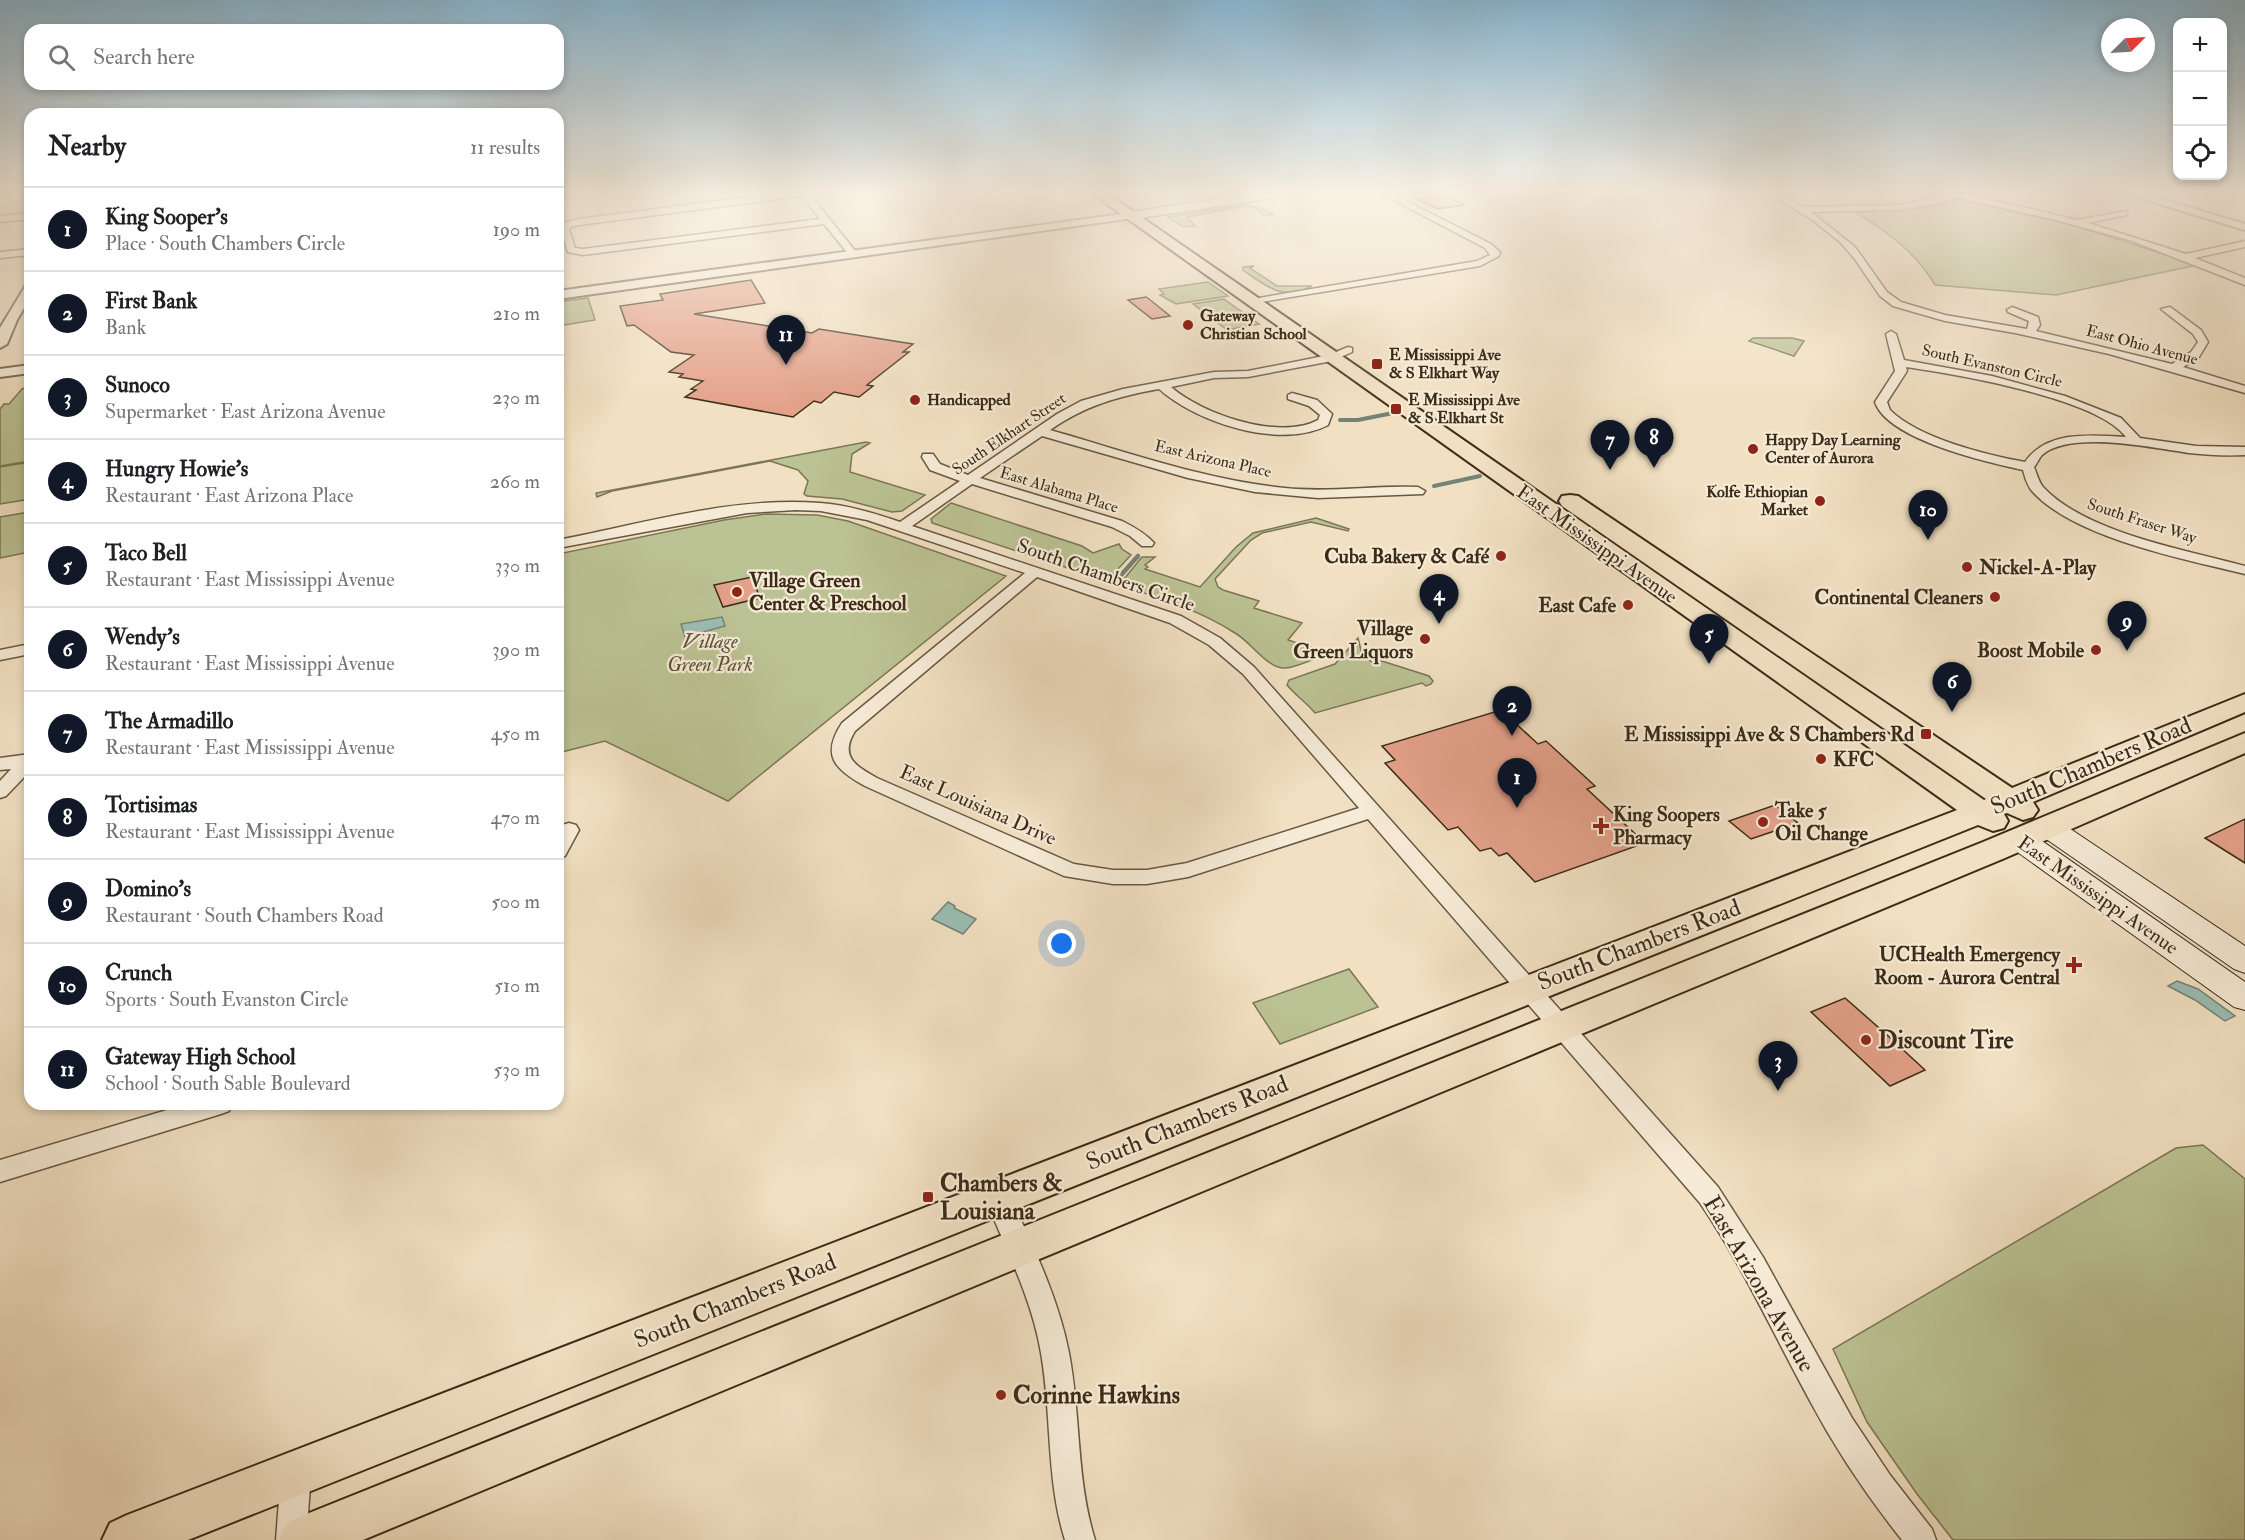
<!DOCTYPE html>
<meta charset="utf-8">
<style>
body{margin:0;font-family:"IM FELL Double Pica",serif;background:#f6f6f6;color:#202124}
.controls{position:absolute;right:18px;top:18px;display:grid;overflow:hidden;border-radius:12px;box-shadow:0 3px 9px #0003}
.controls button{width:54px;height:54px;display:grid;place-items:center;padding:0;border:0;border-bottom:2px solid #e0e0e0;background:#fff;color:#202124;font:30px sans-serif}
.compass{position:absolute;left:2101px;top:18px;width:54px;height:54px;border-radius:50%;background:#fff;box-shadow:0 3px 9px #0003;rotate:66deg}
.you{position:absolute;left:1062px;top:944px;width:21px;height:21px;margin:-15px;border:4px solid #fff;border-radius:50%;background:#1a73e8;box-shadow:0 0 0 9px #1a73e833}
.badge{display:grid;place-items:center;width:39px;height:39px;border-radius:50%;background:#111827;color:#fff;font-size:20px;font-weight:700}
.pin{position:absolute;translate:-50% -50px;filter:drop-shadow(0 2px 3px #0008)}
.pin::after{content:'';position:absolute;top:32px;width:21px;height:18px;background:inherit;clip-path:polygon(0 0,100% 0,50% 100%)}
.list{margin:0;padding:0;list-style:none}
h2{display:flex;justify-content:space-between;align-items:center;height:78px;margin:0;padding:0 24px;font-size:26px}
h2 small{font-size:20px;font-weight:400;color:#757577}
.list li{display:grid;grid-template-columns:39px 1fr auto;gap:18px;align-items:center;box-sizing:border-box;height:84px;padding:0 24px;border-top:2px solid #e0e0e0}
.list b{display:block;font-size:22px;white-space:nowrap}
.list p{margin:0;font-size:20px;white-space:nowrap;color:#757577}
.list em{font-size:20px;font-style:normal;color:#757577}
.icon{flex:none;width:33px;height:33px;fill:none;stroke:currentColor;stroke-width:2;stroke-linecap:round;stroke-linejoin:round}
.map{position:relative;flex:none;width:2245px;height:1540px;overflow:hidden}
.search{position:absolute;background:#fff;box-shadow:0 3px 9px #0003;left:24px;top:24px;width:540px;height:66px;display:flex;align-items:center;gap:15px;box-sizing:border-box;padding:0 21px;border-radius:18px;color:#757577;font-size:22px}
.panel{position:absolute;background:#fff;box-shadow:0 3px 9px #0003;left:24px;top:108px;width:540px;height:1002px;border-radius:18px}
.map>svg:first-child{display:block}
.green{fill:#bbc293;stroke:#7b7655;stroke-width:1.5}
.water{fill:#9bbdb5;stroke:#758376;stroke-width:1.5}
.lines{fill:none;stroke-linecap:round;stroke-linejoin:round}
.stream-far1{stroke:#758376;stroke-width:4}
.stream{stroke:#758376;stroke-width:4.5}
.building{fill:#e4a18a;stroke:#3b2b17;stroke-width:1.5}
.minor-casing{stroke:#685842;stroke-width:3}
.tertiary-casing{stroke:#685842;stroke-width:4}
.secondary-casing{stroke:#3b2b17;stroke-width:2}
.primary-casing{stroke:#3b2b17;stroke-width:4}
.minor{fill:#f6ebd7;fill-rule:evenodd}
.tertiary{fill:#f6ebd7;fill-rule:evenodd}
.secondary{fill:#f6ebd7;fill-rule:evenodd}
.primary{fill:#f1e0c2;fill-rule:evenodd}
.poi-dot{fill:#8f2418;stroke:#f6ebd7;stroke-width:2}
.labels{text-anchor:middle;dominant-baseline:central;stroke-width:4.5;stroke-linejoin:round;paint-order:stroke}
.far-poi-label{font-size:16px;font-weight:bold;fill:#3b2b17;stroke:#f6ebd7;text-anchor:start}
.far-street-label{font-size:16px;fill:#3b2b17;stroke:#f6ebd7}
.street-label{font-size:20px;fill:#3b2b17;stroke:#f6ebd7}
.poi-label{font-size:20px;font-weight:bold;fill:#3b2b17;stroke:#f6ebd7;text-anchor:end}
.park-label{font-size:20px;font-style:italic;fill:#5b5136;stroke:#f6ebd7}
.near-street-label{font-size:24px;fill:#3b2b17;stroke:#f6ebd7}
.near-poi-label{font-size:24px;font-weight:bold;fill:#3b2b17;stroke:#f6ebd7;text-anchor:start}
</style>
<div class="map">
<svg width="2245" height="1540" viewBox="0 0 2245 1540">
<rect width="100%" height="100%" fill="#f1e0c2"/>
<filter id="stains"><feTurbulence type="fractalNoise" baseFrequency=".00333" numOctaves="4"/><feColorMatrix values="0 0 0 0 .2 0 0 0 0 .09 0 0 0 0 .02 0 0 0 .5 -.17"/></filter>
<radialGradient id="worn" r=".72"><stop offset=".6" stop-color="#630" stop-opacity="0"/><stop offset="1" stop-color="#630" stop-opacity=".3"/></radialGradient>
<!-- green -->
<path class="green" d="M1956,199L2069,224L2197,265L2056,295L1935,285C1915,251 1885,230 1852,210L1920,208Z
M1243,205C1254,206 1264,209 1273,214L1265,216L1253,207L1245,206L1187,217L1195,226L1183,227L1168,217Z
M1254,266L1250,268L1277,286H1312C1283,302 1266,286 1243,270V267Z
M1208,282L1228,296L1176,304L1160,295L1164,294L1159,289Z
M588,298L595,320L558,326V302Z
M1224,299L1259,324L1227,330L1193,304Z
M1753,338H1792L1804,341L1794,356L1749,341Z
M30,386V461L0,466V409L4,404H9L22,389Z
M866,442L870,443L852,454L850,472L925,495L902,511L892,512L842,499L807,496L804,494L808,481L798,470L770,461L612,491L597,497L596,493Z
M30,462V499L0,504V467Z
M951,503L1082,546L1093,553L1119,544L1122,549L1131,555L1107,581L932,523L931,519Z
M30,512V552L0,558V517Z
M766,514L817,515L848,521L1006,576L728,801L605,741L558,753V554L724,520Z
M1316,518L1349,529L1348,531L1311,522L1262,533L1251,540L1215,579L1218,587L1223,590L1259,601L1254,608L1302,623L1288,640L1325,652C1321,658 1290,669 1283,668C1265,666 1251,642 1235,633C1199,610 1160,598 1119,585L1142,557H1155L1145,565L1148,567L1145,569L1200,587L1236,547L1253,533Z
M1358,638L1362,654L1373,663L1382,661L1429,676L1433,681L1431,684L1426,686L1422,683L1315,713C1306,702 1295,695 1287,685L1289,680L1335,664Z
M1349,969L1378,1007L1280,1044L1253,1003Z
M2203,1145L2245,1179V1540H1953L1917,1494L1867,1422L1833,1349L2176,1148Z"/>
<!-- water -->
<path class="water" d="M722,617L725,626L685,637L681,624Z
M948,902L955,906L954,908L976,919L963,934L932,919Z
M2177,981L2198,989L2235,1016L2225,1021L2195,1000L2168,986Z"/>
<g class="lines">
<!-- stream-far1 -->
<path class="stream-far1" d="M1340,420H1358L1393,413
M1434,486L1480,476"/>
<!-- stream -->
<path class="stream" d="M1114,583L1138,556"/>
</g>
<!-- building -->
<path class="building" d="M1443,195L1464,205L1438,209L1417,199Z
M751,280L765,303L694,314L812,333L819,329L913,344L903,352H909L867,385L873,386L859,397L834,392L821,403L814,401L793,417L685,397L696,390L691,389L703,381L679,377L683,374L669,372L694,355L671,352L634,325L627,326L620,306L663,300L660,294Z
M1146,297L1149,299L1170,316L1152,319L1128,300Z
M752,577L760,598L723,607L714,585Z
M1501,710L1538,744L1546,741L1595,786L1587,789L1645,843L1535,882L1507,853L1499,856L1491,848L1480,851L1458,827L1448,830L1385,763L1395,760L1382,746Z
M1775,805L1798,823L1751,839L1729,821Z
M2245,819V863L2205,838Z
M1845,998L1886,1034L1925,1070L1890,1086L1811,1012Z"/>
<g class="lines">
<!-- minor casing -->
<g class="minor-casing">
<path id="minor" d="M788,192H808L856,252V256H850L824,224L583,255L568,252L561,230L564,223L578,219ZM802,196L820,219L583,249L575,248L569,230L571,227L579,225Z
M1378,192H1389L1491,244L1500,252L1499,256L1480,266L1249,304L1248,302L1253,299L1477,261L1490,255L1485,248Z
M1766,192H1777L1803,207L1901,205L1945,195L1939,192H1959L2077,220L2127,211V215L2088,223L2186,254L2245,241V247L2195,258L2245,278V285L2132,241L2056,220L1955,197L1939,203L1901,210L1811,212L1855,247L1887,292L1901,302L1945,315L2027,329L2029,321L2008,312L2007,310L2012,307L2038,317L2040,325L2036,331L2172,364L2191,352L2198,342L2193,334L2161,309L2170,307L2201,330L2208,342L2199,357L2183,367L2245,386V393L2109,354L2015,333L1945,321L1893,306L1880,296L1854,258L1840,242L1811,219Z
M30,213V219L0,222V216Z
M30,249V255L0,258V252Z
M1891,331L1896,334L1904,360L1992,376L2065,396L2121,418L2140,438L2196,446L2245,447V455C2226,456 2208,455 2189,453C2154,448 2071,430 2042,455C2039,458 2037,464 2034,467C2037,474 2039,483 2044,488C2087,533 2186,550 2245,566V574C2184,559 2074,538 2032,491C2027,485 2025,477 2023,470C1986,462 1887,439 1875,402L1895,371L1886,334ZM1906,367C1955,374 2098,398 2126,437C2091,435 2047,430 2025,462C1986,455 1918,438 1890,410L1887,402L1907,371Z
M1348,347L1352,348V352L1332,361L1248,377L1214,378L1171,387C1202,414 1279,441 1318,420L1320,415L1309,406L1288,399V395L1292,393L1317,400L1332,414L1328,425C1281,450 1197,423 1159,389C1119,396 1084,406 1050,430C1127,452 1205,480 1285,488C1329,493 1374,485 1418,487L1425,491L1423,494L1318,498L1255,492L1188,478L1042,436L980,478L1122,521C1134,527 1145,533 1154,543L1152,546H1142L1130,536L1112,527L972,484L912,526L1181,616L1220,638L1254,667L1718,1187L1763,1257L1852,1418L1890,1475L1932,1529L1936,1540H1902C1867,1496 1835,1448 1809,1399C1773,1333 1742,1265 1700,1203L1368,819L1188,877L1147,884H1113L1064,876L865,786C834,769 821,755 842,723L1025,573L867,520L821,511L796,510L747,513L558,548V540C642,524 734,496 820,503C847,505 874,513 900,522L960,481L930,470L922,457L923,454H933L940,464L968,475L1057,414L1081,401L1123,389L1214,372L1248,371L1329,355ZM1037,577L1170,623L1209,645L1243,674L1359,808L1187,863L1147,870H1113L1074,864L877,778C856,766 839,757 855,731Z
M30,644V654L0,660V650Z
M30,754V771L6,796L0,798V781L11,769L0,770V758Z
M569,823L576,825L579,830L565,856L558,858V833L562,825Z
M187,1104H233L229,1111L221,1114L0,1182V1160Z
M998,1186L1007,1190C1031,1242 1058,1296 1069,1353C1081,1416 1076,1479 1095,1540H1065C1046,1479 1052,1416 1041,1353C1032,1299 1006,1249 985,1198L989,1190Z
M296,1459L307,1463L311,1474L306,1540H276L281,1474L285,1463Z"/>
</g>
<!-- tertiary casing -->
<g class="tertiary-casing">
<path id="tertiary" d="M2120,192H2138L2245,224V230Z
M1129,213L1133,214V218L558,299V291Z
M30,284V298L17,320L7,344L0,348V328L26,285Z
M30,365V373L0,377V369Z"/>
</g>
<!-- secondary casing -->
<g class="secondary-casing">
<path id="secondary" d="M1261,192H1294L1288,196L1129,220L1123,216L1129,212Z
M2048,818L2057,820L2245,946V973L2234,969L2039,834L2035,827L2039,820Z
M2019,830L2029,832L2245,982V1010L2234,1007L2009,846L2005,839L2009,832Z"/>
</g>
<!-- primary casing -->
<g class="primary-casing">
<path id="primary" d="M1090,192H1105L1984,800L1986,799L1562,506L1559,501L1562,496L1570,495L1578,496L2012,788L2245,694V712L2033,802L2038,810L2033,817L2023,820L2007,813L2004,814L2008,821L2004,828L1993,831L1978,825L188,1540H102L110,1523L127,1515L1957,810Z
M2245,733V753L2005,858L363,1540H279L287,1523L304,1515L1983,842Z"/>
</g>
<!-- minor -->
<use href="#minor" class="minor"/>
<!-- tertiary -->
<use href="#tertiary" class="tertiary"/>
<!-- secondary -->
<use href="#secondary" class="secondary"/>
<!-- primary -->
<use href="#primary" class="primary"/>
</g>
<!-- sky -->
<linearGradient id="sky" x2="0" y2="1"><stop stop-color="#89b8d4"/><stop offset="0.47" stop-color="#f9f1e4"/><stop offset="1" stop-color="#f9f1e4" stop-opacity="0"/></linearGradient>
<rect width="2245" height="408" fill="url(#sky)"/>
<!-- markers -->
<g class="poi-dot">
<circle cx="1188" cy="325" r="6"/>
<rect x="1371" y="358" width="12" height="12" rx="3"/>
<circle cx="915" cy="400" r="6"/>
<rect x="1390" y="403" width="12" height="12" rx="3"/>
<circle cx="1753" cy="449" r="6"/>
<circle cx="1820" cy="501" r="6"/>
<circle cx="1501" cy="556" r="6"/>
<circle cx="1967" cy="567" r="6"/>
<circle cx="737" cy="592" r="6"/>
<circle cx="1995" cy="597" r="6"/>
<circle cx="1628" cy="605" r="6"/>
<circle cx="1425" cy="639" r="6"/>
<circle cx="2096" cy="650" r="6"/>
<rect x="1920" y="728" width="12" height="12" rx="3"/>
<circle cx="1821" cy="759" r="6"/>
<circle cx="1763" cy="822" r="6"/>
<path d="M1598 817h6v6h6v6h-6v6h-6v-6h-6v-6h6z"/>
<path d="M2071 956h6v6h6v6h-6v6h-6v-6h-6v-6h6z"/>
<circle cx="1866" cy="1040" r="6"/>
<rect x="922" y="1191" width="12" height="12" rx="3"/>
<circle cx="1001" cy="1395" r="6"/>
</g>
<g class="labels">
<!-- far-poi labels -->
<g class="far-poi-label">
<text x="1200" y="316">Gateway<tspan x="1200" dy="18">Christian School</tspan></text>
<text x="1389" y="355">E Mississippi Ave<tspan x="1389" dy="18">&amp; S Elkhart Way</tspan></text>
<text x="927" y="400">Handicapped</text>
<text x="1408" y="400">E Mississippi Ave<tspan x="1408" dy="18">&amp; S Elkhart St</tspan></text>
<text x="1765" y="440">Happy Day Learning<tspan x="1765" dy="18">Center of Aurora</tspan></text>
<text x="1808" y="492" text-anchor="end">Kolfe Ethiopian<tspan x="1808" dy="18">Market</tspan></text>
</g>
<!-- far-street labels -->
<g class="far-street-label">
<text transform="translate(2142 345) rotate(15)">East Ohio Avenue</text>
<text transform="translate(1992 366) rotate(13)">South Evanston Circle</text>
<text transform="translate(1009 434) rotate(-34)">South Elkhart Street</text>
<text transform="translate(1213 459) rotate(13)">East Arizona Place</text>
<text transform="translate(1059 490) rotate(17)">East Alabama Place</text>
<text transform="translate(2142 521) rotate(18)">South Fraser Way</text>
</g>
<!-- street labels -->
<g class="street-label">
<text transform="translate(1597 544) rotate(35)">East Mississippi Avenue</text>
<text transform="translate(1106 575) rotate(19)">South Chambers Circle</text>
<text transform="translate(978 805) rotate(24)">East Louisiana Drive</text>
<text transform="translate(2098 895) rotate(35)">East Mississippi Avenue</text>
</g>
<!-- poi labels -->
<g class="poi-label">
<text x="1489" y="556">Cuba Bakery &amp; Café</text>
<text x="1979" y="567" text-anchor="start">Nickel-A-Play</text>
<text x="749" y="580" text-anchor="start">Village Green<tspan x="749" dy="23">Center &amp; Preschool</tspan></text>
<text x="1983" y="597">Continental Cleaners</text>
<text x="1616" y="605">East Cafe</text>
<text x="1413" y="628">Village<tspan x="1413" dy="23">Green Liquors</tspan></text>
<text x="2084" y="650">Boost Mobile</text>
<text x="1914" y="734">E Mississippi Ave &amp; S Chambers Rd</text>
<text x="1833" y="759" text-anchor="start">KFC</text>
<text x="1775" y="810" text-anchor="start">Take 5<tspan x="1775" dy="23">Oil Change</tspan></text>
<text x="1613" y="814" text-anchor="start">King Soopers<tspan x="1613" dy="23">Pharmacy</tspan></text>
<text x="2060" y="954">UCHealth Emergency<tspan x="2060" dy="23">Room - Aurora Central</tspan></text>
</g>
<!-- park labels -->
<g class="park-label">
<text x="710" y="641">Village<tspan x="710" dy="23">Green Park</tspan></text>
</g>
<!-- near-street labels -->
<g class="near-street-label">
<text transform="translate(2091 766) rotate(-23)">South Chambers Road</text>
<text transform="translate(1639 945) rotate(-21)">South Chambers Road</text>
<text transform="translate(1187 1123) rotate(-22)">South Chambers Road</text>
<text transform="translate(1759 1284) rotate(60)">East Arizona Avenue</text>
<text transform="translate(735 1301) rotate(-22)">South Chambers Road</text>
</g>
<!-- near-poi labels -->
<g class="near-poi-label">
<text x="1878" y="1040">Discount Tire</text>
<text x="940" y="1183">Chambers &amp;<tspan x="940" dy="28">Louisiana</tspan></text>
<text x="1013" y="1395">Corinne Hawkins</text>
</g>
</g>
<rect width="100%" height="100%" filter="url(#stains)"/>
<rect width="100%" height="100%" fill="url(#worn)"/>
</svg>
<div class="controls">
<button>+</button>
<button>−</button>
<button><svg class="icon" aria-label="locate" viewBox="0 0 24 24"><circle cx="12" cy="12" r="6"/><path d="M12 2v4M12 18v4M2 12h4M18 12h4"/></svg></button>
</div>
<svg class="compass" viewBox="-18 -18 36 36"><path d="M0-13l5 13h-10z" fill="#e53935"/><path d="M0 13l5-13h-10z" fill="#757577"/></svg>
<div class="you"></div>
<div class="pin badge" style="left:1517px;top:808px">1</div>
<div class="pin badge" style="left:1512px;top:736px">2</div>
<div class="pin badge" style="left:1778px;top:1091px">3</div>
<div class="pin badge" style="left:1439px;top:624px">4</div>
<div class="pin badge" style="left:1709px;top:664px">5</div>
<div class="pin badge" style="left:1952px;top:712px">6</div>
<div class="pin badge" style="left:1610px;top:470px">7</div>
<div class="pin badge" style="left:1654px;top:468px">8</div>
<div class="pin badge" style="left:2127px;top:651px">9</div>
<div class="pin badge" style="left:1928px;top:540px">10</div>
<div class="pin badge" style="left:786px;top:365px">11</div>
<div class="search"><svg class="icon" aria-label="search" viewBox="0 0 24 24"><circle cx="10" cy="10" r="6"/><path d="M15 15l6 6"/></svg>Search here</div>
<section class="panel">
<h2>Nearby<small>11 results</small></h2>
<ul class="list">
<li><span class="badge">1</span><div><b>King Sooper's</b><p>Place · South Chambers Circle</p></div><em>190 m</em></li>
<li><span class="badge">2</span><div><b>First Bank</b><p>Bank</p></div><em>210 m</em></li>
<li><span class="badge">3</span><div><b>Sunoco</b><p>Supermarket · East Arizona Avenue</p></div><em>230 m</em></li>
<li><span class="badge">4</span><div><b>Hungry Howie's</b><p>Restaurant · East Arizona Place</p></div><em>260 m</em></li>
<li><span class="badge">5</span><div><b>Taco Bell</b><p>Restaurant · East Mississippi Avenue</p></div><em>330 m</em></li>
<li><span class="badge">6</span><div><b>Wendy's</b><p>Restaurant · East Mississippi Avenue</p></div><em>390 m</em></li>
<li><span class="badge">7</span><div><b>The Armadillo</b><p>Restaurant · East Mississippi Avenue</p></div><em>450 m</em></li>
<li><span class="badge">8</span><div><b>Tortisimas</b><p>Restaurant · East Mississippi Avenue</p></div><em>470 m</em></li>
<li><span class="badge">9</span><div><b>Domino's</b><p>Restaurant · South Chambers Road</p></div><em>500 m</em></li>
<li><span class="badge">10</span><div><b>Crunch</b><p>Sports · South Evanston Circle</p></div><em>510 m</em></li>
<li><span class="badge">11</span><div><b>Gateway High School</b><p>School · South Sable Boulevard</p></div><em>530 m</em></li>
</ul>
</section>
</div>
